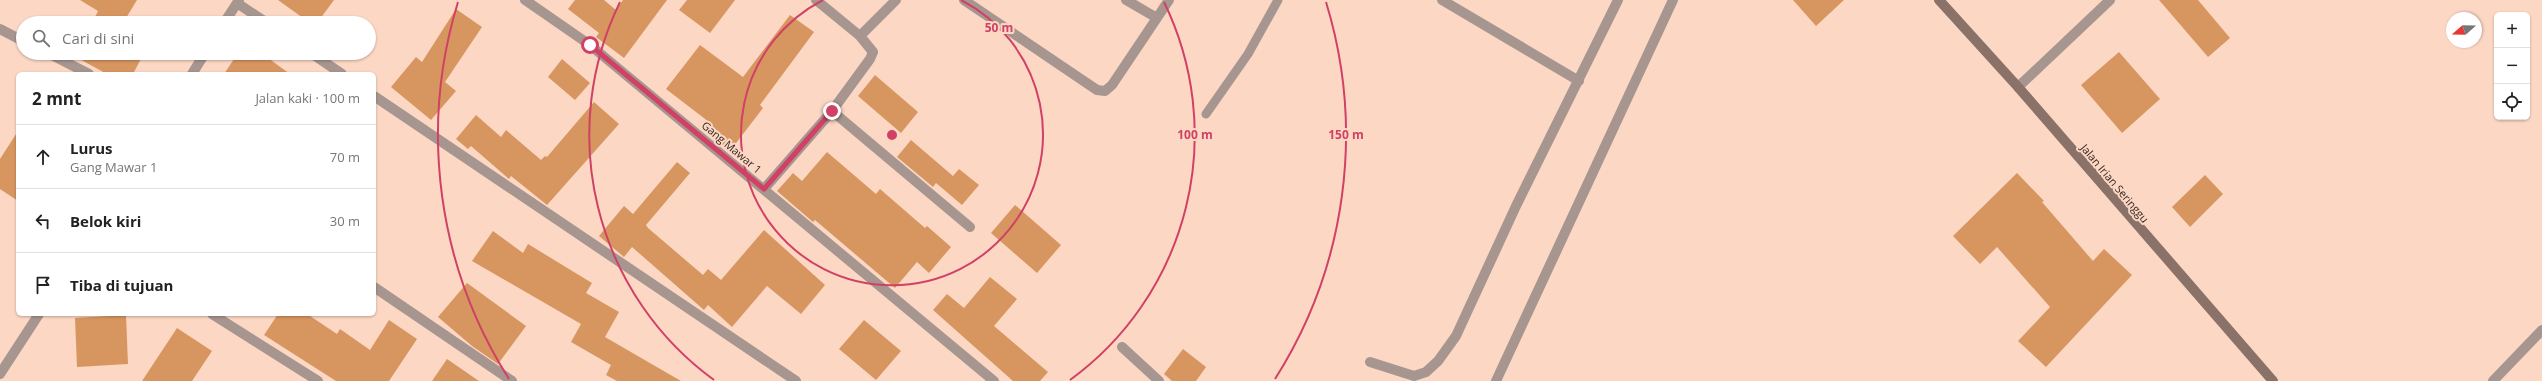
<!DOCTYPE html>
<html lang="id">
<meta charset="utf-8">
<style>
body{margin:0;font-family:"Open Sans",sans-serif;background:#f2f2f2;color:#222}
.controls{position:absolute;right:12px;top:12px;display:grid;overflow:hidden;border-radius:6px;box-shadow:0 1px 3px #0004}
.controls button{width:36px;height:36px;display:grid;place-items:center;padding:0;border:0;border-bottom:1px solid #e0e0e0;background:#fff;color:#222;font:20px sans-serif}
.compass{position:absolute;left:2446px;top:12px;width:36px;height:36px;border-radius:50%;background:#fff;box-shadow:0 1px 3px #0004;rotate:250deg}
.stop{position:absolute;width:12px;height:12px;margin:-9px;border:3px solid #d04165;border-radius:50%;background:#fff}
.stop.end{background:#d04165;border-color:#fff;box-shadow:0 1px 4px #0008}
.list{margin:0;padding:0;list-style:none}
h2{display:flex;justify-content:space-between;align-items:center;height:52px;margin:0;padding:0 16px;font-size:17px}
h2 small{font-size:13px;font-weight:400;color:#767676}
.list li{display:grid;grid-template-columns:26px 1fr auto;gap:12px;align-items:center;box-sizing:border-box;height:64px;padding:0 16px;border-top:1px solid #e0e0e0}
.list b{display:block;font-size:15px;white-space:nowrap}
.list p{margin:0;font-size:13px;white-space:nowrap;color:#767676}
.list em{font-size:13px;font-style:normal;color:#767676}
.icon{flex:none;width:22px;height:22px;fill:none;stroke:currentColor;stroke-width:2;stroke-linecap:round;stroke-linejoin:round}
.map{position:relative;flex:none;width:2542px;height:381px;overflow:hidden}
.search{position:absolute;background:#fff;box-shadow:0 1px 3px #0004;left:16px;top:16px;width:360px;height:44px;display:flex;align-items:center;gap:10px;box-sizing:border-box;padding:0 14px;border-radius:22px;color:#767676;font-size:15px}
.panel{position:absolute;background:#fff;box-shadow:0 1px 3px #0004;left:16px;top:72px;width:360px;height:244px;border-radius:6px}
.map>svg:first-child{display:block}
.building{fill:#d79660}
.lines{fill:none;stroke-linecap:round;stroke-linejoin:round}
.lane{stroke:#a6968f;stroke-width:9}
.street{stroke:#a6968f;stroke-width:10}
.secondary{stroke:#8a7268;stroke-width:10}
.route{stroke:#d04165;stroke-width:5}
.ring{fill:none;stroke:#d04165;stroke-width:2}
.labels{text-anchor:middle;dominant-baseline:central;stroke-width:4;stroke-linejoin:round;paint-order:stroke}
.street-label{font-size:11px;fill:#372922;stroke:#fcd7c4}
.centre{fill:#d04165;stroke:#fcd7c4;stroke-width:2}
.ring-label{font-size:12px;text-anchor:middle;font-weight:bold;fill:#d04165;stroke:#fcd7c4;stroke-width:4;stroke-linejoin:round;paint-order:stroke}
</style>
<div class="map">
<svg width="2542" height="381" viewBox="0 0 2542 381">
<rect width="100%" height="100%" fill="#fcd7c4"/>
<!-- building -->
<path class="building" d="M80,0H137L123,23H92L98,11Z
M278,0H334L317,23H310Z
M575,0H604L616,10L623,0H667L624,58L596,37L599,33L568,9Z
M687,0H735L710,33L679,10Z
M1793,0H1844L1816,26Z
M2159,0H2198L2230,38L2208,57Z
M456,9L482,27L445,82L456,91L431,120L391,87L416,57L422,62Z
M790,15L814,32L760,105L763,108L730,151L703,130L709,122L666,89L700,45L743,77Z
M2119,52L2160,99L2122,133L2081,85Z
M75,53H144L133,74H107L74,56Z
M238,53H261L290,74H224Z
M562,59L590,83L575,100L548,77Z
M875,75L918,112L901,133L858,96Z
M594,102L619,124L547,205L511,176L509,179L471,146L468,149L456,139L476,115L501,137L506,130L541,160L545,156L547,157Z
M18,131V201L0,189V159Z
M911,140L953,176L959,169L979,185L962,205L936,183L933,187L897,157Z
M827,152L876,194L880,189L925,228L927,226L951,247L929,273L917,262L895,288L815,220L813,222L777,191L793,173L802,181Z
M677,162L690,173L646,225L648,228L703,275L708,269L721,280L764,230L825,285L801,314L767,286L732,327L708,305L704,310L632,247L624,257L599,236L624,206L633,214Z
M2017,173L2044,201L2042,202L2093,261L2104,249L2132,275L2046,367L2018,341L2050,307L1997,247L1980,264L1953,236Z
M2205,175L2223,194L2190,227L2172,207Z
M1015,205L1061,245L1037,273L991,233Z
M493,231L523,253L528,244L592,283L586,293L619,312L605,337L681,381H617L606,375L611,365L571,342L581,324L472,261Z
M990,277L1017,299L994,326L1048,372L1040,381H1013L933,310L947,294L964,308Z
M467,283L526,326L498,364L472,346L438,317Z
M278,314H307L337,334L340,329L370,350L389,320L417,339L389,381H336L264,335Z
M126,315L128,364L77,367L75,318Z
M864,320L901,351L876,380L839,349Z
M177,328L212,351L192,381H142Z
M1183,349L1206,367L1196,381H1172L1164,374Z
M447,359L479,381H432Z"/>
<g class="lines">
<!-- lane -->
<path class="lane" d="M1206,114L1248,54L1278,0"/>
<!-- street -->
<path class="street" d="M525,0L590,45L994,381
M964,0L1097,90L1105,91L1112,85L1169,0
M1126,0L1157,18
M1442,0L1579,81
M237,3L267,23
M224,23L239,0
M0,29L23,41
M860,36L896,0
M48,53L89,74
M311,53L342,74
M192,74L205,53
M2018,87L2110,0
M374,96L796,381
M832,111L970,227
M764,189L832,111L870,59L873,52L860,36L816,0
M374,287L512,381
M212,314L318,381
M1122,347L1159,381
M1370,362L1414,376L1426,372L1438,361L1456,336L1516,206L1618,0
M0,374L39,314
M1496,381L1673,0
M2493,381L2542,330"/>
<!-- secondary -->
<path class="secondary" d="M1939,0L2018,87L2273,381"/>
</g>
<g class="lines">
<!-- route -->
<path class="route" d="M590,45L764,189L832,111"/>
</g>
<!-- distance rings -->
<g class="ring">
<path d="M961 0A151 151 0 1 1 823 0"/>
<path d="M714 380A303 303 0 0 1 620 2M1164 2A303 303 0 0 1 1070 380"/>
<path d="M509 379A454 454 0 0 1 458 2M1326 2A454 454 0 0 1 1275 379"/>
</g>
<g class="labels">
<!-- street labels -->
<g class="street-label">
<text transform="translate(732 147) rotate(40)">Gang Mawar 1</text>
<text transform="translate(2115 183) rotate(50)">Jalan Irian Seringgu</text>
</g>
</g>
<circle cx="892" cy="135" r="6" class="centre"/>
<g class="ring-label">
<text x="999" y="32">50 m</text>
<text x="1195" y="139">100 m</text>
<text x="1346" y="139">150 m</text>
</g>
</svg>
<div class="controls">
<button>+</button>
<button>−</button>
<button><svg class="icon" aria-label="locate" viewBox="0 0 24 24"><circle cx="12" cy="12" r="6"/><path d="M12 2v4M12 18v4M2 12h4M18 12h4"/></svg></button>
</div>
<svg class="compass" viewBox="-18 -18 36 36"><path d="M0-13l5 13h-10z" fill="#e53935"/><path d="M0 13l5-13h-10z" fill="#767676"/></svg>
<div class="stop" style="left:590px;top:45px"></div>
<div class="stop end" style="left:832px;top:111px"></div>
<div class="search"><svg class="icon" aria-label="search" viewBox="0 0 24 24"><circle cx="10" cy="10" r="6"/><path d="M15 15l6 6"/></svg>Cari di sini</div>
<section class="panel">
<h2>2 mnt<small>Jalan kaki · 100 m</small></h2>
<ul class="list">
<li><svg class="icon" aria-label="ahead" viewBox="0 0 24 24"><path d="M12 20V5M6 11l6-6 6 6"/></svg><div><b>Lurus</b><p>Gang Mawar 1</p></div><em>70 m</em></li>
<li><svg class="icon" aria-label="left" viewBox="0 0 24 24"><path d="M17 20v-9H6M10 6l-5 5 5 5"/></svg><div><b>Belok kiri</b></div><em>30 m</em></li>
<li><svg class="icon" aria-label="arrive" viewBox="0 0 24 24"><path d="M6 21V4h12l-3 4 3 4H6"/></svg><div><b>Tiba di tujuan</b></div></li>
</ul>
</section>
</div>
